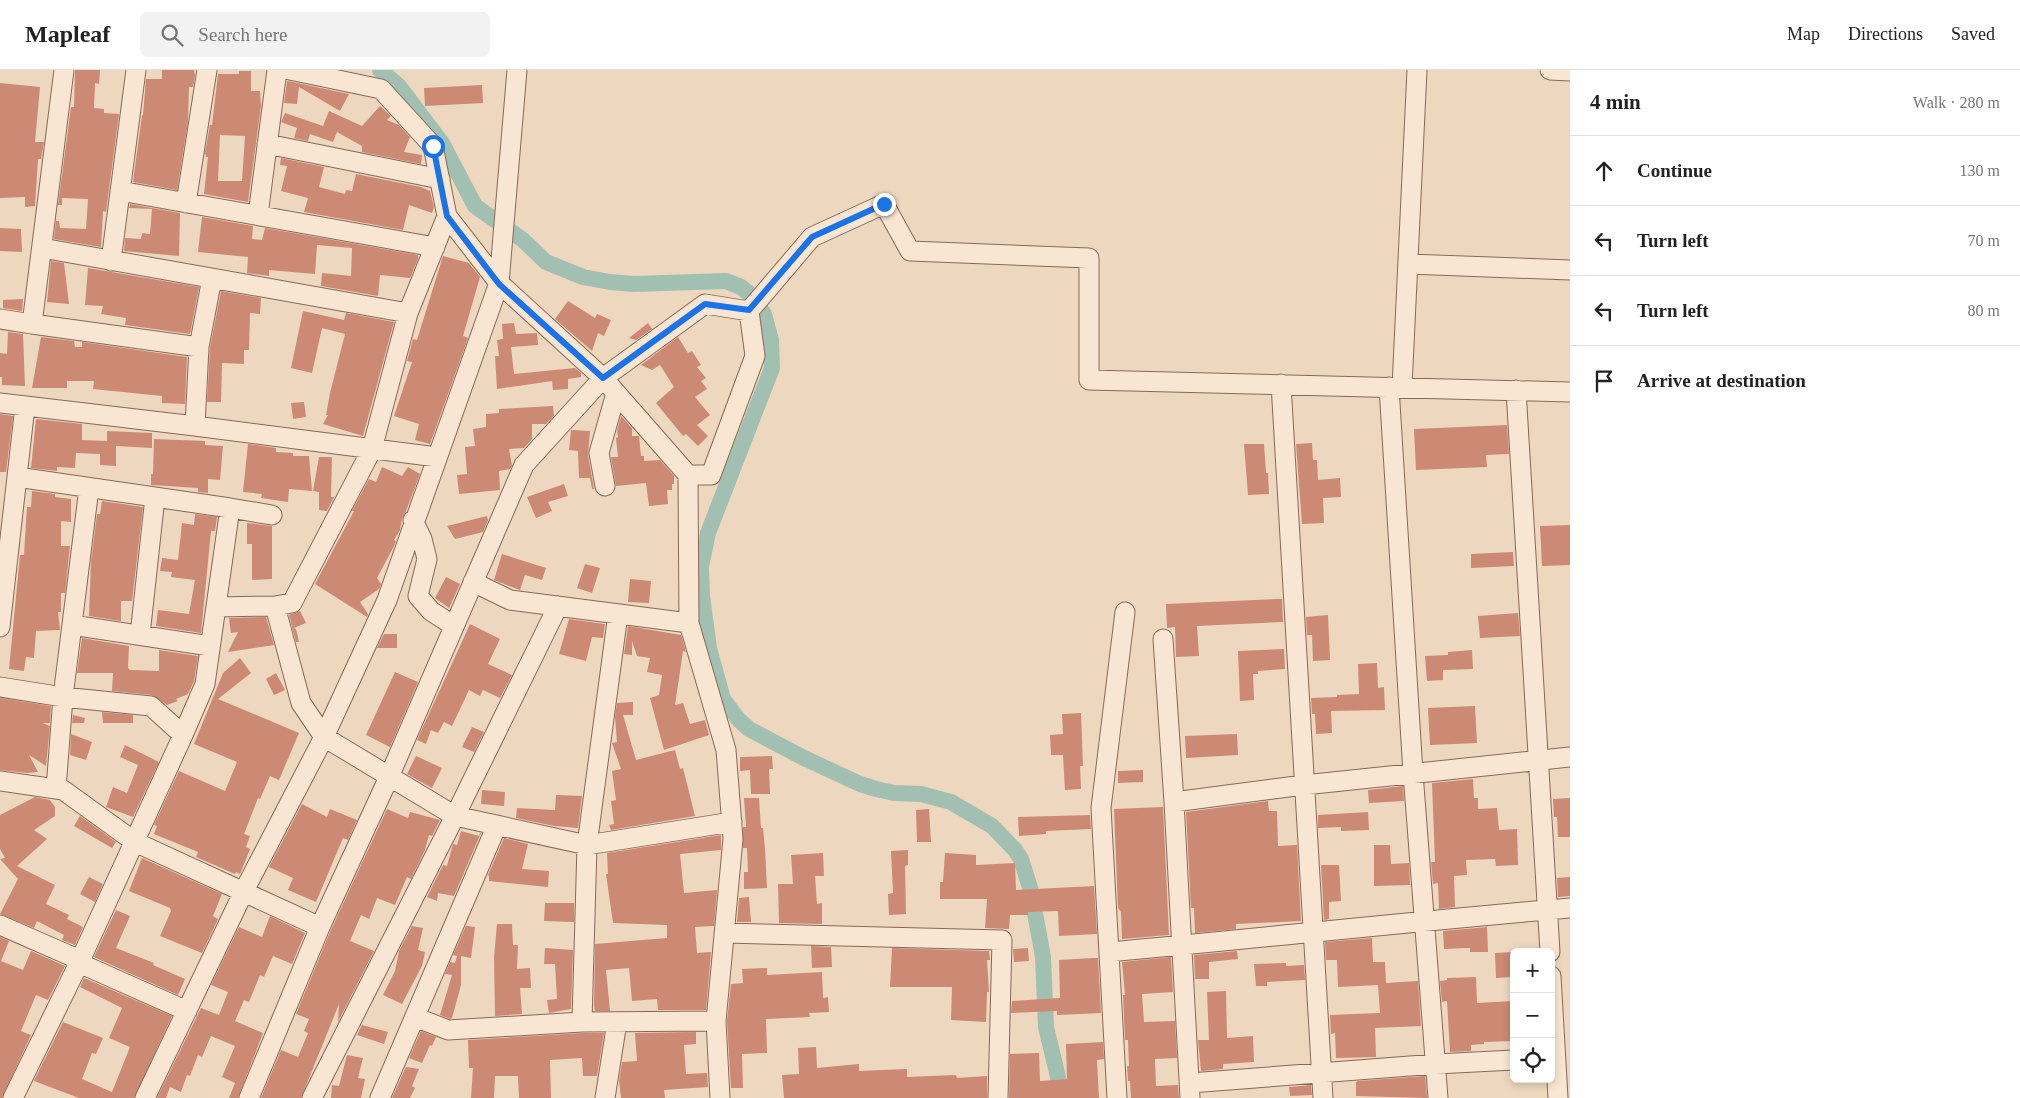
<!DOCTYPE html>
<meta charset="utf-8">
<style>
body{margin:0;font-family:"Times New Roman",serif;background:#f2f2f2;color:#222}
.controls{position:absolute;right:15px;bottom:15px;display:grid;overflow:hidden;border-radius:8px;box-shadow:0 2px 8px #0003}
.controls button{width:45px;height:45px;display:grid;place-items:center;padding:0;border:0;border-bottom:1px solid #e0e0e0;background:#fff;color:#222;font:25px sans-serif}
.stop{position:absolute;width:15px;height:15px;margin:-11px;border:4px solid #1a73e8;border-radius:50%;background:#fff}
.stop.end{background:#1a73e8;border-color:#fff;box-shadow:0 1px 5px #0008}
.list{margin:0;padding:0;list-style:none}
h2{display:flex;justify-content:space-between;align-items:center;height:65px;margin:0;padding:0 20px;font-size:21px}
h2 small{font-size:16px;font-weight:400;color:#767676}
.list li{display:grid;grid-template-columns:32px 1fr auto;gap:15px;align-items:center;box-sizing:border-box;height:70px;padding:0 20px;border-top:1px solid #e0e0e0}
.list b{display:block;font-size:19px;white-space:nowrap}
.list em{font-size:16px;font-style:normal;color:#767676}
.icon{flex:none;width:28px;height:28px;fill:none;stroke:currentColor;stroke-width:2;stroke-linecap:round;stroke-linejoin:round}
.map{position:relative;flex:none;width:1570px;height:1028px;overflow:hidden}
header{display:flex;align-items:center;gap:30px;box-sizing:border-box;height:70px;padding:0 25px;background:#fff;border-bottom:1px solid #e0e0e0}
header strong{font-size:24px}
nav{display:flex;gap:28px;margin-inline-start:auto;font-size:18px}
.search{width:350px;height:45px;background:#f2f2f2;display:flex;align-items:center;gap:12px;box-sizing:border-box;padding:0 18px;border-radius:8px;color:#767676;font-size:19px}
main{display:flex}
aside{flex:1;background:#fff}
.map>svg:first-child{display:block}
.lines{fill:none;stroke-linecap:round;stroke-linejoin:round}
.canal{stroke:#a2c0b2;stroke-width:16}
.building{fill:#cc8974;fill-rule:evenodd}
.street-casing{stroke:#876857;stroke-width:21}
.street{stroke:#f9e6d2;stroke-width:19}
.route{stroke:#1a73e8;stroke-width:6}
</style>
<header>
<strong>Mapleaf</strong>
<div class="search"><svg class="icon" aria-label="search" viewBox="0 0 24 24"><circle cx="10" cy="10" r="6"/><path d="M15 15l6 6"/></svg>Search here</div>
<nav><a>Map</a><a>Directions</a><a>Saved</a></nav>
</header>
<main>
<div class="map">
<svg width="1570" height="1028" viewBox="0 0 1570 1028">
<rect width="100%" height="100%" fill="#eed7bf"/>
<g class="lines">
<!-- canal -->
<path class="canal" d="M380,0L399,16L442,73L475,136L523,170L546,192L583,207L610,212L634,214L726,211L741,217L752,226L764,244L771,270L772,298L708,463L701,497L702,526L709,578L723,629L739,650L749,659L804,688L860,714L876,719L894,723L921,724L951,732L992,756L1015,780L1021,789L1031,821L1043,887L1046,957L1058,1007L1060,1028"/>
</g>
<!-- building -->
<path class="building" d="M75,0H100L99,14L95,13L94,38L104,39V43L119,44L106,142L103,141L101,177L54,169L56,151H59L60,158L86,159L88,129L62,128V135H58L71,37H74Z
M162,0H194L195,5L193,17H189L188,51L177,120L133,112L142,45H143L146,9H162Z
M239,1H251V21H260L261,36L248,132L204,124L208,87H206L205,83L210,55H212L218,4H239ZM220,65L245,66L242,111H218Z
M287,11H288L349,24L340,41L299,17L297,34L284,33Z
M0,13L40,17L35,72H44L41,89H38L35,136L25,137V127L0,128Z
M482,15L483,33L425,36L424,18Z
M380,36L391,46L387,50L399,55L410,67L404,82L422,85L421,94L362,82V76L337,62L333,72L310,64L308,71L294,68L297,58L281,52L285,43L323,56L329,41L362,56Z
M281,88L324,97L319,117L345,124L346,120L352,121L356,104L421,117L430,121L434,137L432,143L409,135L403,160L304,142L308,128L281,121L287,96L280,95Z
M130,134L180,143L179,186L124,181L125,168L141,169L142,163L150,164L152,139L129,138Z
M202,147L253,156L252,169L262,170L265,158L418,185V189L410,208L380,205L378,226L321,216L322,203L351,206L352,178L317,175L315,204L269,200V206L247,203L248,187L198,182Z
M0,158L21,159L22,182L0,181Z
M443,186L469,193L480,207L463,266L468,268L430,374L415,370L419,354L394,346L412,292L407,291L413,269L417,270Z
M51,191L64,193L69,234L47,232Z
M88,198L199,217L190,264L125,255L126,248L101,244L103,236L85,235Z
M221,221L261,228L260,244L250,243L249,280H244V294L222,293L221,332H207L210,278Z
M23,229L22,241L3,238V230Z
M568,231L595,248L597,244L611,250L604,266L598,263L592,281L555,249Z
M303,241L344,250L346,243L394,252L363,366L323,354L328,345H326L330,323L345,264L322,258L312,303L291,298Z
M514,253L516,264L537,263L538,275L511,277L514,304L575,298L581,303V307L568,309V319L553,320L552,311L497,319L495,286H499L497,270L503,269L502,254Z
M648,253L652,259L636,270L629,268Z
M8,262L23,264L25,316L2,315V307H0V283L7,284Z
M41,267L74,271L75,277H82V272L187,287L185,334L162,333V326L93,319L94,311H67V318H32Z
M678,267L688,283L692,281L701,295L697,297L706,308L701,311L707,319L695,327L710,345L697,355L708,366L698,376L686,364L683,366L656,333L674,317L660,295L652,300L641,295Z
M304,332L306,347L293,349L291,333Z
M553,336L554,346L546,354H532V369L524,378L509,379L512,396L510,399L499,401L500,420L459,424L457,405L467,404L465,377L475,376L473,359L486,357V344L499,343V339Z
M0,344L13,346L6,402H0Z
M621,346L632,358V366H639L641,386H644V391L660,390L674,406V414H672V420H667L668,434L649,436L646,413L616,416L611,387H618L616,368L618,367L617,361Z
M36,349L82,354V370L107,371V361L152,363V378L116,376V396L100,395V384L76,383L75,398L57,397V401L31,398Z
M1507,355L1509,384L1486,385L1487,397L1416,400L1414,359Z
M571,360L590,361L588,385L594,419H592L590,408H579L578,381L569,380Z
M154,369L205,371V375L223,376L220,410L208,409V423L198,422V418L151,415V404H153Z
M1312,373L1313,390H1317L1318,410L1340,408L1341,427L1323,428L1324,453L1302,454L1296,374Z
M248,374L276,378V382L293,383V386H309L312,421L289,419L288,432L261,428L262,424L243,422Z
M1244,374H1264L1266,403H1268L1269,424L1248,425Z
M319,387H332L331,427H334L327,441L319,440V422L313,421Z
M382,397L402,406L408,397L420,404L406,441L402,449L400,460L394,470L396,471L394,476L377,508L381,514L379,519L360,532L368,544L367,547L315,514L354,441H352L369,409L376,412Z
M564,414L568,426L548,432L552,441L536,448L527,427Z
M32,421L55,424V427L71,429V452L61,451V476H70L65,523H61V542H58L60,560L36,561L34,588L26,587L24,601L9,599L20,485H24L27,437H31Z
M102,431L143,437L132,531H121V551L89,546L91,491L97,444H100Z
M195,444L217,447L215,461H211L201,563L156,556L158,540L189,544L195,510L171,507L172,502L160,501L162,488L178,490L182,453L194,455Z
M487,446L488,450L483,462L455,469L447,456Z
M247,453L272,456V509L252,510V474H247Z
M1570,455V495L1542,496L1540,456Z
M1513,482L1514,496L1471,498V484Z
M502,484L546,498L542,510L525,505L520,520L494,510Z
M585,494L600,498L592,523L577,518Z
M446,507L460,514L449,538L435,528Z
M630,509L651,511L649,533L628,532Z
M1275,529H1282L1283,552L1197,556L1199,586L1176,587L1175,557L1167,558L1166,534Z
M300,541L306,553L294,558L296,559L299,572H296L289,545Z
M1518,543L1520,566L1480,568L1478,546Z
M1328,545L1330,590L1313,591L1312,565H1307L1306,547Z
M266,547L274,575L228,582L238,562L231,563L229,548Z
M569,549L605,554L603,568L592,567L586,591L559,584Z
M470,554L500,569L488,594L512,605L500,628L483,620L480,626L469,620L452,656L444,652L438,663L431,660L426,674L417,670Z
M628,556L681,565L686,582L683,581L675,635L683,633L690,654L705,650L709,665L664,680L650,628L659,625L662,605L647,602L650,588L637,586L632,571V585L624,584Z
M384,564H397V578H377Z
M82,568L129,576L128,598L130,600L159,601V580L198,586L194,611L188,624L176,629L178,631L167,635L152,625L112,621L113,603H77Z
M1284,579L1285,599L1258,601V604H1253L1254,630L1240,631L1238,581Z
M1472,580L1473,599L1443,600V610L1427,611L1425,586L1448,585V582Z
M240,588L251,603L218,629L299,663L279,710L270,706L260,729L258,728L244,764L250,766L246,777L250,779L240,804L236,802L235,804L196,787L198,782L154,764L157,756L154,755L179,701L225,721L237,692L194,674L223,603Z
M1377,593L1378,618L1384,617L1385,640L1331,641L1332,663L1316,664L1315,644H1312L1311,628L1337,627V625L1359,624L1358,594Z
M395,602L418,612L390,677L366,665Z
M276,603L285,620L274,625L266,609Z
M0,628L51,636L50,653H42L50,656L46,696L29,685L38,702L27,703L0,700Z
M633,632V645H623L636,690L675,680L680,699L683,698L695,746L611,760L609,755L614,754L611,731L616,730L612,701L621,699L612,673L617,672L615,647L617,633Z
M1475,636L1477,673L1430,675L1428,638Z
M102,642L133,645V653H103Z
M1081,643L1083,696H1080L1081,719L1065,720L1063,685H1051L1050,665L1063,664L1062,644Z
M73,645L85,648L84,653H72Z
M472,657L484,662L474,682L462,677Z
M71,664L92,672L86,690L70,685Z
M1237,664L1238,685L1186,688L1185,666Z
M125,675L159,692L133,747L106,737L113,717L127,723L138,695L120,687Z
M416,686L442,698L432,718L407,704Z
M772,686L773,699H769L770,724H751L750,700L740,701V687Z
M1143,700V712L1118,713V701Z
M1473,709L1474,728H1478V739L1497,738L1499,760L1517,759L1518,795L1496,796L1495,789L1466,790L1467,805L1454,806L1455,837L1439,839L1438,813L1433,814L1431,792H1435L1432,713Z
M1403,716L1404,731L1369,733L1368,720Z
M482,720L505,722L504,736L481,734Z
M556,725L582,726L578,758L554,756L516,748L517,738L555,740Z
M35,727L50,730L55,737V746L34,760L47,769L17,796L55,815L46,834L69,845L67,849L83,857L75,875L62,870L64,865L37,851L34,858L0,844L18,809L0,789L5,788L0,779V745Z
M744,728H759L761,758H763L765,779L767,818L744,819V802H748L747,778H743V757H746Z
M1570,728V767H1558L1557,747H1554L1553,729Z
M1268,731L1269,741H1277L1278,776L1297,775L1301,851L1236,854V859L1195,863L1194,838H1191L1186,742Z
M302,734L327,747L330,739L357,750L348,770L343,768L316,832L288,820L293,808L269,797Z
M1163,737L1169,865L1122,869L1121,842L1118,838L1114,739Z
M387,739L408,748L410,742L440,750L432,766L429,765L425,780L411,809L407,807L395,835L377,828L369,849L361,845L350,871L374,881L338,952L339,934L301,1028H261L281,980L298,987L308,963L304,961L309,949L296,944L330,862Z
M929,739L931,772H917L916,740Z
M1368,742L1369,760L1341,761V757L1318,758V745Z
M1090,745L1091,759L1046,761V764L1019,766L1018,747Z
M80,746L116,772L112,778L74,756Z
M461,761L479,766L480,763H481L454,826L438,823L437,831L427,827L443,795L447,796L453,774L457,775Z
M721,765V780L680,784L684,823L717,820L714,856L695,857L697,883L711,882L706,940H658L657,929L632,931L629,898L606,900L610,941H595L594,936L595,874L667,868V855L613,853L606,804H608L607,783Z
M504,768L528,774L522,799L549,801L548,817L489,811V806L488,805Z
M1374,775H1390L1391,794L1409,793L1410,815L1374,816Z
M908,780V795L905,796L906,844L889,845L888,824L893,823L891,781Z
M823,783L824,806H815L817,834L822,833V854L779,853L778,814H793L791,785Z
M945,783L976,785V795L1015,793L1016,820L1094,816L1097,864L1059,866L1058,841L1028,842V845H1010L1009,859L985,858L987,829H940V812H943Z
M142,788L222,824L213,846L218,849L202,883L160,866L171,841L170,838L129,821Z
M1321,795H1339L1341,831L1329,832V849L1324,850Z
M89,807L103,814L95,832L80,824Z
M1570,807V826L1558,827L1557,808Z
M749,827L751,852H737L739,828Z
M545,833H574V852L544,851Z
M116,840L130,846L116,878L154,893L153,895L185,909L178,925L94,887Z
M270,846L305,863L292,894L273,886L264,907L260,905L249,932L244,930L235,951L263,963L238,1028H229L235,1013L222,1007L235,976L211,966L202,987L198,985L190,1006L187,1005L181,1022L170,1017L166,1028H157L201,938L219,945L228,922L211,915L239,857L262,867Z
M497,854H512L513,875H518L517,899L530,898L531,918H520L522,944L495,946L494,887Z
M412,856L423,858L418,880L425,882L422,896L402,934L383,925L395,901L399,881Z
M466,856L475,857L471,888L461,886V915L452,948L450,949L440,945L452,905L445,904L450,892L455,893L457,886L453,885Z
M1487,857L1488,882H1470V878H1467L1444,879L1443,861Z
M0,867L9,871L1,891L23,900L31,881L65,896L48,930L36,925L21,961L31,965L2,1028H0Z
M1372,868L1373,892H1385L1386,913L1418,911L1421,956L1375,958L1376,987L1336,988L1335,963L1331,964L1330,945L1380,943L1378,915L1338,917L1337,890H1326L1325,872Z
M811,876L831,877L832,897L812,898Z
M545,878L573,880L571,939L549,943L547,930L557,929L555,894H544Z
M892,878L989,881L990,890H987L989,922H987L986,952L951,950L952,917H890Z
M1028,878L1029,891L1014,892L1013,879Z
M1237,881L1238,889L1209,892V909H1195L1194,885Z
M1514,882V907L1496,908L1495,883Z
M1171,887L1173,922L1142,924L1144,952L1175,951L1177,988L1155,989L1156,1016L1178,1015L1179,1028H1131L1130,1011H1128L1127,996H1129L1128,970H1125L1123,925H1125L1122,892Z
M1092,888H1098L1101,943L1057,945V941L1011,943L1012,931L1060,928L1059,890Z
M1286,893V896L1304,895L1305,910L1267,912V916H1256L1254,894Z
M767,898V905L822,902L823,928L828,927L829,942L809,943L810,947L766,949L767,983L742,984L743,1018H731L727,951L731,914L743,913L742,899Z
M1476,907L1477,933L1514,931V971L1484,972V974L1471,975V981L1450,982L1447,931L1442,932L1440,911L1447,910V908Z
M84,908L172,946L134,1028H79L34,1011L63,952L103,968L96,984L92,983L82,1009L112,1022L130,977L109,968L122,938L80,917Z
M1226,921L1227,968L1253,966L1254,992L1223,994V999L1201,1001L1198,970H1209L1207,922Z
M362,955L388,962L384,974L357,965Z
M421,961L436,967L432,976L430,975L422,993L409,988Z
M696,962V974L684,975L686,1004L707,1003L708,1017L664,1020L665,1028H621L619,1011L622,992L637,991L635,963Z
M582,963H604L597,1006H583L582,988L550,990L551,1028H519L518,1006H495L494,1028H471L473,998H469L468,970Z
M1103,972L1104,989L1097,990L1099,1028H1009L1010,984L1039,983L1040,1011L1067,1009L1066,974Z
M816,977L817,998L859,994V1001L907,999V1007L956,1005L957,1008L987,1006V1028H784L782,1005L799,1004L798,978Z
M347,985L363,988L358,1008L365,1009L361,1028H331L332,1015L339,1016Z
M406,997L419,999L412,1016L415,1018L410,1028H392Z
M1425,1006L1427,1028L1356,1026V1012L1358,1011Z
M1311,1015L1312,1025L1290,1026L1289,1017Z"/>
<g class="lines">
<!-- street casing -->
<g class="street-casing">
<path id="street" d="M290,0L381,19L433,76L447,146L499,213L603,308L688,405L689,553L726,680L733,769L716,951L720,1028
M1550,0L1570,1
M267,74L440,109
M120,121L435,177
M186,133L207,0
M258,145L277,0
M42,178L408,243L372,379L292,533L275,536L301,633L324,667L455,746L587,775L732,752
M111,191L136,0
M1408,194L1570,200
M749,241L812,167L884,134L910,181L1089,188V310L1570,322
M408,243L447,146
M0,249L32,254L64,0
M32,254L199,277L195,356L437,387
M199,277L212,208
M1281,314L1323,1028
M1389,317L1413,703L1438,1028
M1402,317L1417,0
M1516,320L1550,882
M0,333L195,356
M605,416L599,383L616,323
M230,438L272,445
M413,450L422,469L427,489L418,526L431,541L454,556
M473,512L510,530L689,553
M216,537L275,536
M618,544L587,775L582,952L716,951
M72,555L210,576
M0,557L25,336
M140,565L155,427
M1163,569L1174,732L1190,1028
M0,617L63,627L151,636L183,665L205,614L230,438L17,407
M0,711L63,720L135,772L320,857L249,1028
M56,719L63,627L89,418
M1174,732L1304,715L1570,687
M0,855L80,890
M320,857L389,707L524,395L603,308L705,234L749,241L755,286L711,405H688
M724,863L1002,870L998,1028
M1109,882C1262,868 1416,851 1570,838
M79,893L187,941
M1551,906L1558,1028
M415,947L448,960L582,952
M1190,1013L1436,994L1514,990
M13,1028L79,893L183,665
M145,1028L244,821L324,667L387,530L499,213L517,0
M312,1028L455,746L558,536
M380,1028L497,755
M605,1028L617,952
M1117,1028L1101,738L1125,542"/>
</g>
<!-- street -->
<use href="#street" class="street"/>
</g>
<g class="lines">
<!-- route -->
<path class="route" d="M433,76L447,146L499,214L603,308L705,234L749,240L812,167L884,134"/>
</g>
</svg>
<div class="controls">
<button>+</button>
<button>−</button>
<button><svg class="icon" aria-label="locate" viewBox="0 0 24 24"><circle cx="12" cy="12" r="6"/><path d="M12 2v4M12 18v4M2 12h4M18 12h4"/></svg></button>
</div>
<div class="stop" style="left:433px;top:76px"></div>
<div class="stop end" style="left:884px;top:134px"></div>
</div>
<aside>
<h2>4 min<small>Walk · 280 m</small></h2>
<ul class="list">
<li><svg class="icon" aria-label="ahead" viewBox="0 0 24 24"><path d="M12 20V5M6 11l6-6 6 6"/></svg><div><b>Continue</b></div><em>130 m</em></li>
<li><svg class="icon" aria-label="left" viewBox="0 0 24 24"><path d="M17 20v-9H6M10 6l-5 5 5 5"/></svg><div><b>Turn left</b></div><em>70 m</em></li>
<li><svg class="icon" aria-label="left" viewBox="0 0 24 24"><path d="M17 20v-9H6M10 6l-5 5 5 5"/></svg><div><b>Turn left</b></div><em>80 m</em></li>
<li><svg class="icon" aria-label="arrive" viewBox="0 0 24 24"><path d="M6 21V4h12l-3 4 3 4H6"/></svg><div><b>Arrive at destination</b></div></li>
</ul>
</aside>
</main>
